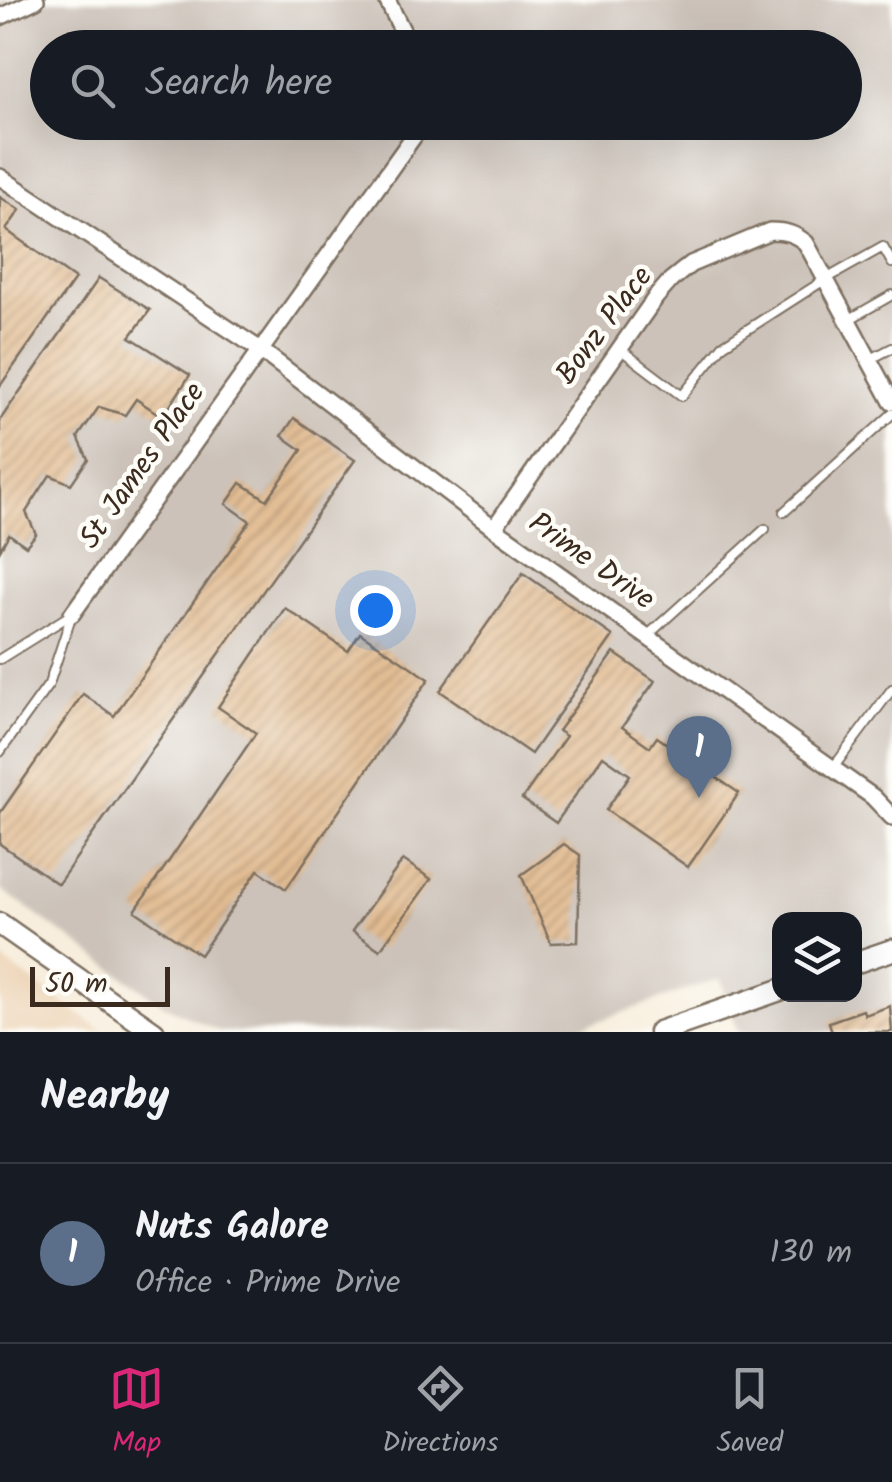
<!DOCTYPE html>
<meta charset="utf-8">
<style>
body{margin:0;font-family:Kalam,sans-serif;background:#242831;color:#f1f3f6}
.controls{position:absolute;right:30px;bottom:30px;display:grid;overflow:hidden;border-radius:20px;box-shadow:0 10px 40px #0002}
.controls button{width:90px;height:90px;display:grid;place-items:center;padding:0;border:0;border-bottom:2px solid #363941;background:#171b24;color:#f1f3f6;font:50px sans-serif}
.scale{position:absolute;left:30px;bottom:25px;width:140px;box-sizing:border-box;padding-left:10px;border:5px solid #3b2a1e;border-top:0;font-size:28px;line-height:35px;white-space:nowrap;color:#3b2a1e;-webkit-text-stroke:8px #fdfcf7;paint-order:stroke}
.you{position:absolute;left:375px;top:610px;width:35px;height:35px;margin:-25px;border:8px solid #fff;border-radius:50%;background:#1a73e8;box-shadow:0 0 0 15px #1a73e833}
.badge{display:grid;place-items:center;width:65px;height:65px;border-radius:50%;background:#db2777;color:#fff;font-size:32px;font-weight:700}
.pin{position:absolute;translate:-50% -82px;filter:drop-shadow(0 2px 5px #0008)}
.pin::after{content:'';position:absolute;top:52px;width:35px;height:30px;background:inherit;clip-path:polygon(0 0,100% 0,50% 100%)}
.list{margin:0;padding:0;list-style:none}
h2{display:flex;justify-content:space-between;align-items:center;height:130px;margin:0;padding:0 40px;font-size:42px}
h2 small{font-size:32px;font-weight:400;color:#9ea1a6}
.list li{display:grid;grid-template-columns:65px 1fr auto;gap:30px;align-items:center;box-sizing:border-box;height:180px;padding:0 40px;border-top:2px solid #363941}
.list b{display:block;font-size:38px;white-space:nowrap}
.list p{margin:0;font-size:32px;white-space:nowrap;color:#9ea1a6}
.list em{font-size:32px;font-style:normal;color:#9ea1a6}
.icon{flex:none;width:55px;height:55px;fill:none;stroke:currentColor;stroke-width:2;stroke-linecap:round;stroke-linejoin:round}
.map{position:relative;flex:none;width:892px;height:1032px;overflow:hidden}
.search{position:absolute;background:#171b24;box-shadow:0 10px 40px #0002;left:30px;right:30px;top:30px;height:110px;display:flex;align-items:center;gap:25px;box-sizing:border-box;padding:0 35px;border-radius:55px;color:#9ea1a6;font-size:38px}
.sheet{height:310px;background:#171b24}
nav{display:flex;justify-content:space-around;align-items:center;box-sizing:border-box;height:140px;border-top:2px solid #363941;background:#171b24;font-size:28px;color:#9ea1a6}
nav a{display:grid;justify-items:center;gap:5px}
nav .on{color:#db2777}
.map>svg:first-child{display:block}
.built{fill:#eed7bb}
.industrial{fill:#ccc2b9;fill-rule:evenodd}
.building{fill:url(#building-hatch)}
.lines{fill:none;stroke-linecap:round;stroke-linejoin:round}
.service-casing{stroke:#7d6f61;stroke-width:12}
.minor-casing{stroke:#7d6f61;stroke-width:20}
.tertiary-casing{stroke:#7d6f61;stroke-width:25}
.service{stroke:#fff;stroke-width:8}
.minor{stroke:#fff;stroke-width:15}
.tertiary{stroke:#fff;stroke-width:20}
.labels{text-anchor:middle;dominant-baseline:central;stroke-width:9;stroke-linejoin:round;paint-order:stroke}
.street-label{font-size:30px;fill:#3b2a1e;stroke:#fdfcf7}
</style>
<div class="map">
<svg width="892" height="1032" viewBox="0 0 892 1032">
<defs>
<pattern id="building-hatch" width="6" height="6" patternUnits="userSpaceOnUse" patternTransform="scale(2.5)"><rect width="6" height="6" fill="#e2bc92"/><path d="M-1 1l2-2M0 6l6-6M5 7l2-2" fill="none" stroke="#b89977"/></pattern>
</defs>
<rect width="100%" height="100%" fill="#fdfcf7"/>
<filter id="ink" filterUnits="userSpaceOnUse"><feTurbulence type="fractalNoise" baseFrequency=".01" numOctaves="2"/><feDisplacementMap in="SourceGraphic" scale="20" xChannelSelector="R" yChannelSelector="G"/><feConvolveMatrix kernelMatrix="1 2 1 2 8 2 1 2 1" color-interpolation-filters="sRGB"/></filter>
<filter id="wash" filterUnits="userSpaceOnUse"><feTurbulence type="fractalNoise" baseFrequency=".0048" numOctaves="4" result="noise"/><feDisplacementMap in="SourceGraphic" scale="40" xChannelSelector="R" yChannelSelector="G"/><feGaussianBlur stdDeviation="2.25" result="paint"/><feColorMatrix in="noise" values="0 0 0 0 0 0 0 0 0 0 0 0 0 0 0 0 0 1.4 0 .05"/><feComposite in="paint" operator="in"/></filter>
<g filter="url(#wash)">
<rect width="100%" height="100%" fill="#f8eedd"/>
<!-- built -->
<path class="built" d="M0,958L104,1032H0Z"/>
<!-- industrial -->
<path class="industrial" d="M0,0H892V1032H738L720,978L567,1032H220L164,1005L0,889ZM48,48H844V122H48ZM780,919H854V994H780Z"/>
<g id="blocks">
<!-- building -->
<path class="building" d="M0,197L20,210L6,230L75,279L0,386Z
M99,278L150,310L130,337L190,375L163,417L136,399L125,415L99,407L78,437L88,459L71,484L50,475L26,512L36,534L26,546L9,534L0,550V420Z
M294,418L355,460L58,884L0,844V813L83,694L114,716L250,521L226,504L241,483L267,500L302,450L282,436Z
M523,573L613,636L531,754L440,691Z
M285,608L348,651L360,633L429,679L286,889L258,870L200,955L135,911L256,733L218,707Z
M614,653L655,681L622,727L650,747L657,737L739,793L688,867L606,810L630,775L603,756L556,823L522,799L566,736L558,731Z
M564,844L580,855L578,942L551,943L521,875Z
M403,860L431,879L380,950L352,931Z
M890,1006L892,1032H832L829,1022L863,1010L865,1015Z"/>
</g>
</g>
<g filter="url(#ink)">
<use href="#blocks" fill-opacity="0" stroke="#7d6f61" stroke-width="2.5"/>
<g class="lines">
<!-- service casing -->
<g class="service-casing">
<path id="service" d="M848,320L892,295
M620,349L682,396L723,345L826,279L883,247L892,263
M869,360L892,348
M784,512L892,414
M647,636L765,529
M0,659L72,614
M0,752L49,684L72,614
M833,768L892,689"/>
</g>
<!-- minor casing -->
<g class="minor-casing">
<path id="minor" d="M387,0L411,48
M0,17L36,0
M0,177L259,349L494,528L873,797L892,817
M494,528L656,297L671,280L691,264L770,231C786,231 795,234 806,243L892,402
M72,614L416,133L418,122"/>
</g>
<!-- tertiary casing -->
<g class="tertiary-casing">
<path id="tertiary" d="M0,924L154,1032
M854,963L892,950
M659,1032L780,990"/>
</g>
<!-- service -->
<use href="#service" class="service"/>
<!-- minor -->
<use href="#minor" class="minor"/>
<!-- tertiary -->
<use href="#tertiary" class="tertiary"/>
</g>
</g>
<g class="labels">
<!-- street labels -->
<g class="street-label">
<text transform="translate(605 326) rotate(-53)">Bonz Place</text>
<text transform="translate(143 466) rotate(-55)">St James Place</text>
<text transform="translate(591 562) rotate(35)">Prime Drive</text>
</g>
</g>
</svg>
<div class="controls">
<button><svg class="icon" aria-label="layers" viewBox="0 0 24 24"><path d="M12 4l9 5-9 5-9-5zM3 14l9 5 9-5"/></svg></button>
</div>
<div class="scale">50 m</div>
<div class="you"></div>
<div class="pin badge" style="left:699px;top:798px;background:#5c6f8a">1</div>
<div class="search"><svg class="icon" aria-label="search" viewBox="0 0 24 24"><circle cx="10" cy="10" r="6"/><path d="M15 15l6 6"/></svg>Search here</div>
</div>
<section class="sheet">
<h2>Nearby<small></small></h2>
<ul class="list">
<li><span class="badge" style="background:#5c6f8a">1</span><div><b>Nuts Galore</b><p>Office · Prime Drive</p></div><em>130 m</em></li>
</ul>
</section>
<nav>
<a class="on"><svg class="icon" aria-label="map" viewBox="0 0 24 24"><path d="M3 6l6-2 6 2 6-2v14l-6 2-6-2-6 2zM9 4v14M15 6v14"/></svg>Map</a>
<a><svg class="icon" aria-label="directions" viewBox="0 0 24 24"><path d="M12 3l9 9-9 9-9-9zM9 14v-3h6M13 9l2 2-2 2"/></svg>Directions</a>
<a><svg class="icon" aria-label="saved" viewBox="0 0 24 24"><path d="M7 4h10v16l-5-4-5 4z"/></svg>Saved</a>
</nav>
